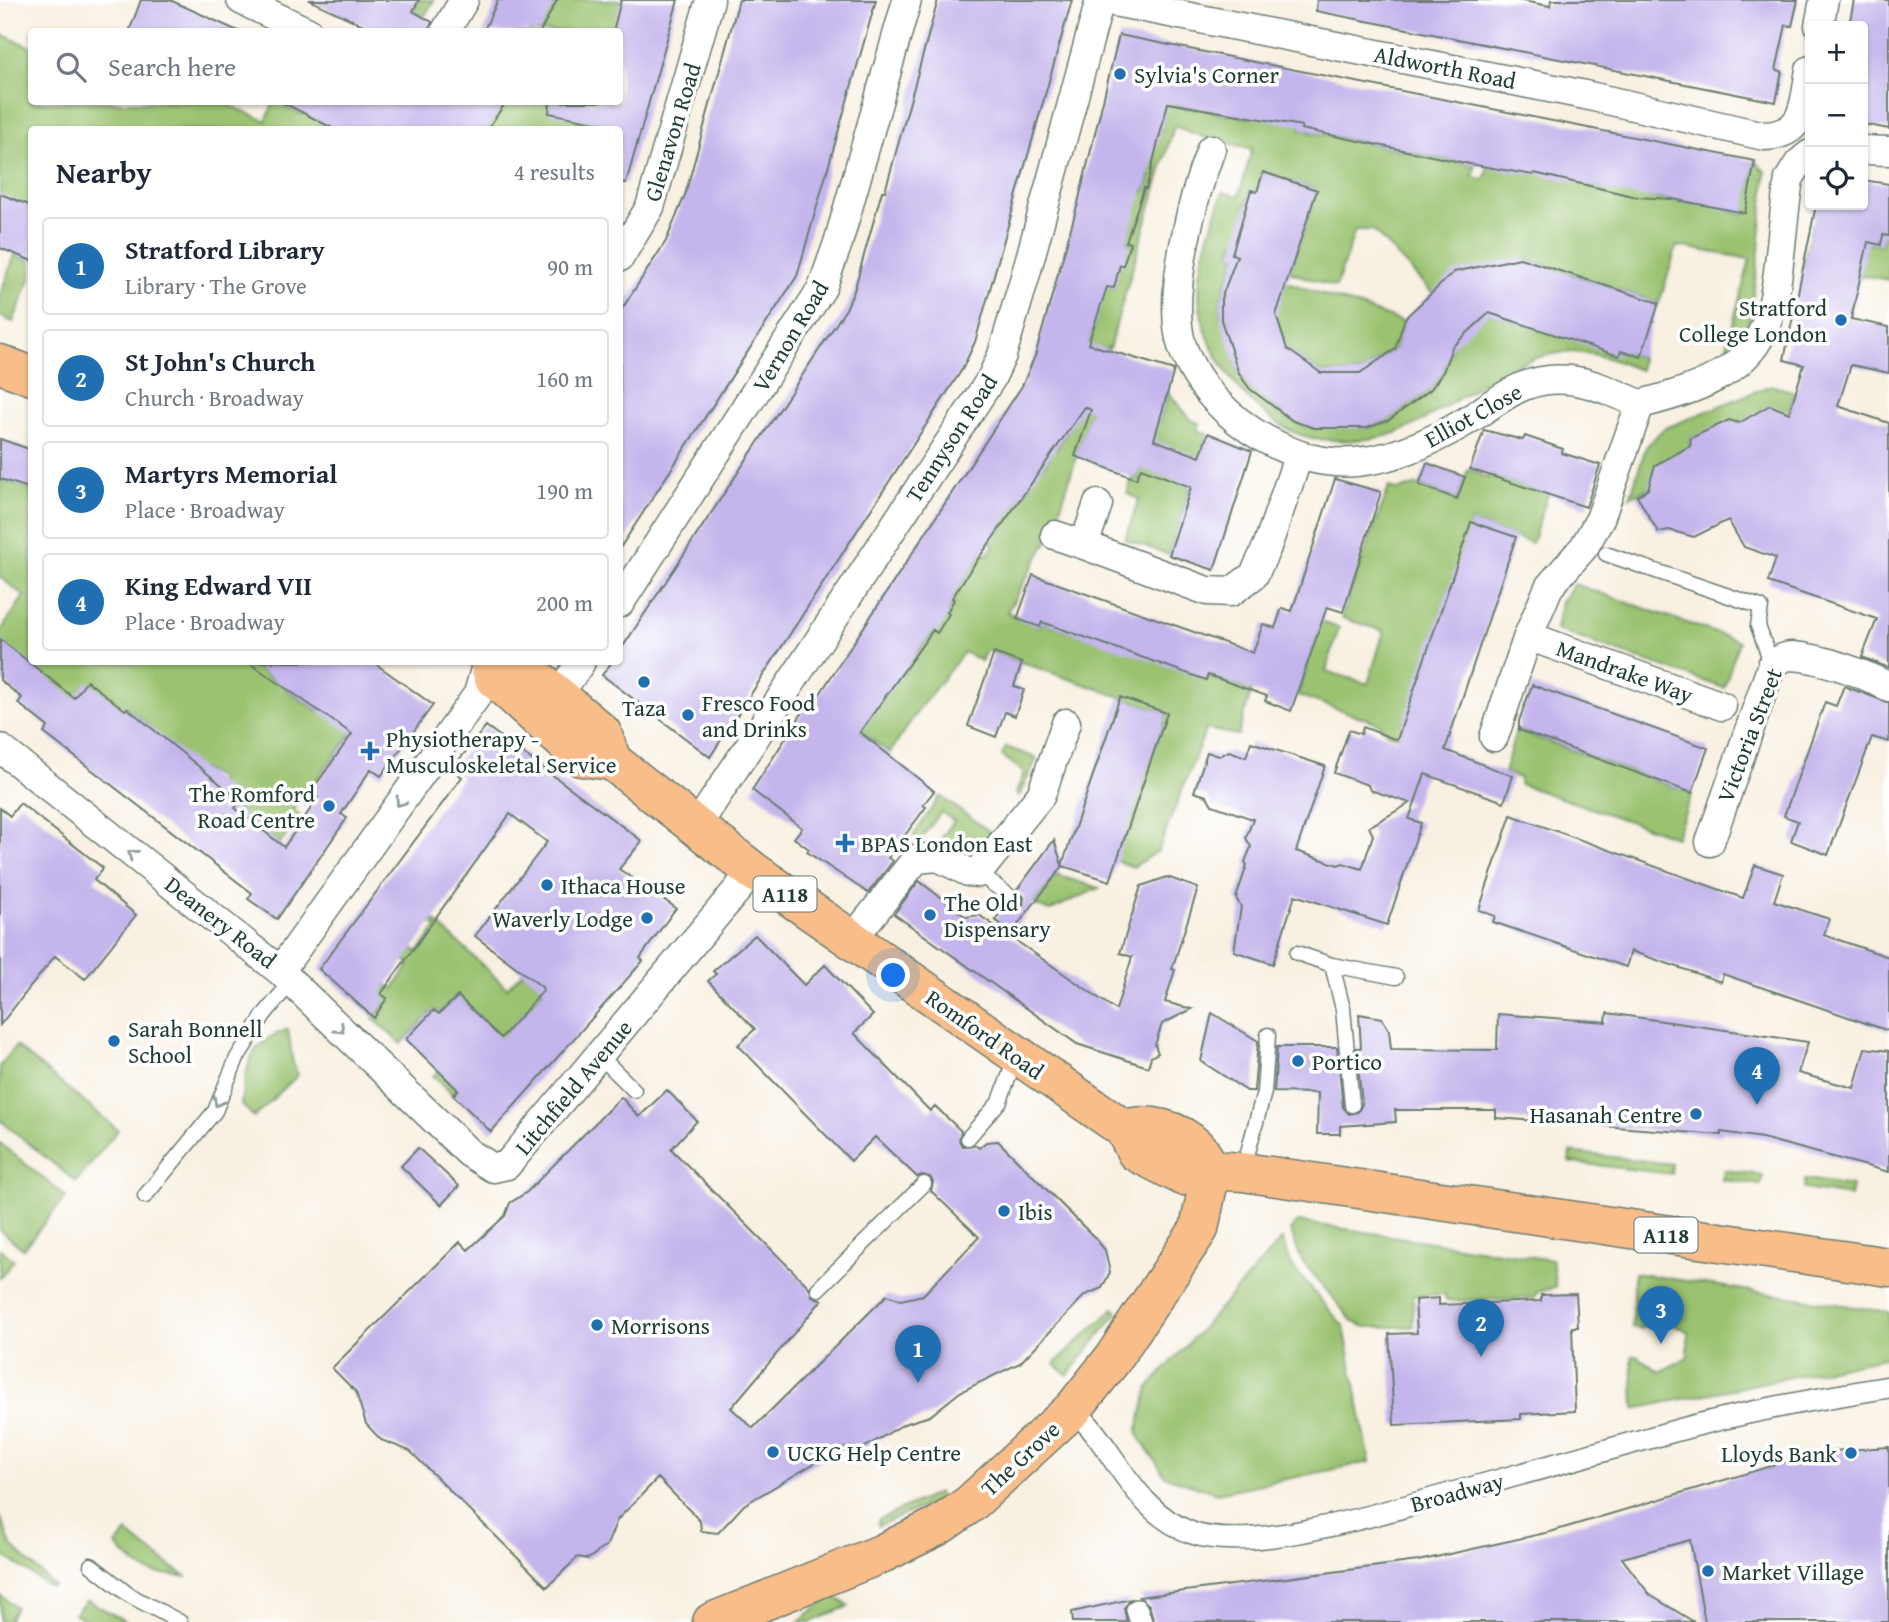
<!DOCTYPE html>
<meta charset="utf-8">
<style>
body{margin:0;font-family:"Gentium Book Plus",serif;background:#f6f6f7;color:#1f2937}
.controls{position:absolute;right:21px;top:21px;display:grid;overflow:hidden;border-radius:7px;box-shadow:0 2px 5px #0004}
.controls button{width:63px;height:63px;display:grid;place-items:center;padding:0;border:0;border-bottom:2px solid #e0e1e3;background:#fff;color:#1f2937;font:35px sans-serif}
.you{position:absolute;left:894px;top:976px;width:24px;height:24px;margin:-18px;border:5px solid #fff;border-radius:50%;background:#1a73e8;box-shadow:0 0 0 10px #1a73e833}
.badge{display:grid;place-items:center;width:46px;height:46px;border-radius:50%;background:#1f6fb2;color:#fff;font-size:23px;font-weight:700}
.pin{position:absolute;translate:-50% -58px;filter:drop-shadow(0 2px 4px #0008)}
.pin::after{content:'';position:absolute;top:37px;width:24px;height:21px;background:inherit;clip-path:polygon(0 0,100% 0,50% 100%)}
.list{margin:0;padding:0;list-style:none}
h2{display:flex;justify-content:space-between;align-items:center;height:91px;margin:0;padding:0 28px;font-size:30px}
h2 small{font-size:23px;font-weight:400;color:#747a83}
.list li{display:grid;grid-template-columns:46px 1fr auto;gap:21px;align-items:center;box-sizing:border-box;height:98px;margin:0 14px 14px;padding:0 14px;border:2px solid #e0e1e3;border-radius:7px}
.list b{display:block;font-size:26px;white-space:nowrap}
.list p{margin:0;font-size:23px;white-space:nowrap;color:#747a83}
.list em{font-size:23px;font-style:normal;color:#747a83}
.icon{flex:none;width:38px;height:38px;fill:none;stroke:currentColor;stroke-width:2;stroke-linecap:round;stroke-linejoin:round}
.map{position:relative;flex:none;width:1889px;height:1622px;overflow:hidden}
.search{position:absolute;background:#fff;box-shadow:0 2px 5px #0004;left:28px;top:28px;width:595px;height:77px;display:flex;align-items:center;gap:18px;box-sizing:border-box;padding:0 24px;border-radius:7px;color:#747a83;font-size:26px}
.panel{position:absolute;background:#fff;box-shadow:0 2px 5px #0004;left:28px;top:126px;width:595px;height:539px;border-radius:7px}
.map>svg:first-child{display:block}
.green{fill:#9ac26f;stroke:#5c8052;stroke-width:2}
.building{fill:#c4b5ec}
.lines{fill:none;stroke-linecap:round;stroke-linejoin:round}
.service-casing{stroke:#6b7c71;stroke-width:17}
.pedestrian-casing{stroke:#6b7c71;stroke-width:24}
.minor-casing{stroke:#6b7c71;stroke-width:31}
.primary-casing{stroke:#6b7c71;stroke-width:41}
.service{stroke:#fff;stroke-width:14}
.pedestrian{stroke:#fff;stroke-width:21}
.minor{stroke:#fff;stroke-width:28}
.primary{stroke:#f8bd89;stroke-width:38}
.oneway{stroke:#8f9e9a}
.poi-dot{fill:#1f6fb2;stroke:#fff;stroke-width:2.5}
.labels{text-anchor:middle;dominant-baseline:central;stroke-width:7;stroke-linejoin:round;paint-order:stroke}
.shield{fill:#fff;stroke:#627771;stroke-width:2}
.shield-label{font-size:21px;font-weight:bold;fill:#1f3d34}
.street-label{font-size:23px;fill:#1f3d34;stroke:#fff}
.poi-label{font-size:23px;fill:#1f3d34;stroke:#fff;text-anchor:start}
</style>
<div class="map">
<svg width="1889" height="1622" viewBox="0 0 1889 1622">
<rect width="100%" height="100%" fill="#fff"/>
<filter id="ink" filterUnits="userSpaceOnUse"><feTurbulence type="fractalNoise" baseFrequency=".0143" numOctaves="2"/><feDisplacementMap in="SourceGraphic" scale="14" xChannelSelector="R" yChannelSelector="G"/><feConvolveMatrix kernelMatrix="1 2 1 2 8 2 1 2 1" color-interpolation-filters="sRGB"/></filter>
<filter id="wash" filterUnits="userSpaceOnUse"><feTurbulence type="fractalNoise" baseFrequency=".00686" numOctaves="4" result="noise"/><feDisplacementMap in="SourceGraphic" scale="28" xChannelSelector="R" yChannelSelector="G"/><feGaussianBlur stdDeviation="1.57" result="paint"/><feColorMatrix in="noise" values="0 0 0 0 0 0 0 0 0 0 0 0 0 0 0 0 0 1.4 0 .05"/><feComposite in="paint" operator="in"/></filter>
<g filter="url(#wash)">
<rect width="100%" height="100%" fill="#f8f0e1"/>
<!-- green -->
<path class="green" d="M419,0H434L424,17L413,11Z
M545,0H619L625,2L613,31L529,32Z
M0,34L31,47L32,102H222L266,121L274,102H287L285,107L302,115L309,102H314L345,130H32V215L0,199Z
M1200,81L1213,103L1212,112L1229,115L1232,102L1236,103L1234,115L1248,118L1253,94L1307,101L1301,130L1475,165L1473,177L1485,179L1488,165L1533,175L1539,147L1591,186L1672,201L1677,175V200L1694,203L1697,192L1731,200L1729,211L1744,214L1755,161L1766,172L1758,261L1747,335L1723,361L1750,259L1677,246L1659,303L1526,259L1523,268L1432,293L1373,230H1355L1336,287L1290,272L1317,190L1263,172L1256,192L1251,190L1246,206L1251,208L1240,242L1235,241L1231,253L1236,256L1221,299V313L1238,371L1250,389L1293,421L1367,428L1388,420L1431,389L1443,372L1453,344L1472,308L1621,351L1641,357L1640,370C1623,364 1602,354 1584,353C1532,347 1489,380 1448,405C1427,418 1405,433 1381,437C1355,442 1315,443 1291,431C1246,407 1207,357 1200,306C1195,267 1212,227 1223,192L1239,196L1252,149L1206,138L1174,126L1109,349L1106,348L1093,401L1159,422L1168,392L1192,421L1200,423L1198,431L1208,433L1169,555L1125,539L1139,499L1127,494L1132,478L1137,479L1141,468L1095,419L1093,403L1054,529L1007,612L1040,627L1042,622L1245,688L1253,686L1238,735L1206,729L1158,851L1133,867L1115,860L1167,713L986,650L981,661L964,652L919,709L890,753L860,731L901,672L904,674L910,665L888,650L916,654L949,614L947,612L954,600L931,585L940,572L960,585L982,552L987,555L994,545L969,528L993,526L1000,531L1004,525L998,521L1004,495L1017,504L1030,485L1029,456L1044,466L1051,455L1031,432L1056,449L1070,428L1086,352L1105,286L1114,288L1092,269L1130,243L1102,235L1146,188L1150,176L1135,171L1162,129L1155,127L1140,112L1179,96L1178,105L1195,109Z
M501,102H582L577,111L609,125L608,130L488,129L469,117L504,104Z
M1812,225L1872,233L1870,243L1881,245L1883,235L1889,236V280L1861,275L1860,279L1803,267Z
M15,254L31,261V277L13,322L0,316V295Z
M1287,282L1404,322L1395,349L1360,373H1321L1287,349L1274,310Z
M1771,385L1795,392L1790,408L1795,416L1739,423L1691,438L1690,446L1648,489L1630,497L1646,447L1663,429Z
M1468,469L1488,478L1490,475L1548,494L1532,543L1471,522L1443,750L1387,733L1378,723L1297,695L1321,622L1339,628L1326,671L1368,684L1384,631L1342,618L1343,612L1389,487L1397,490L1419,485L1457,499Z
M0,479L31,489L32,662H248L276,682L292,662H303L286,689L319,712L338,687L362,721L293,809L300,816L280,844L235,808L241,801L230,792L199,807L220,780C196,761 162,759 129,754L150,727L127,708L106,735L0,646V632L24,596L0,577Z
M1574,584L1739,641L1724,688L1556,630L1561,602Z
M1516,730L1692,793L1676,837L1519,784L1520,778L1504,773Z
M1006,747L1037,758L1019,796L1016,793L1024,772L1002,756Z
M940,796L993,834L979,848L967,852L941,839L954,821L941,812L921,839L913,836Z
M1056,875L1099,888L1049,911L1034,904Z
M418,905L507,988L582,911L555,974L541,989L543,991L453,1095L433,1076L467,1042L479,1016L457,996L439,1014L434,1010L401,1044L373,1018L384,1006L362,985L370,973L393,989L410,964L387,947L396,935L418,952L437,927L414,910Z
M288,1029L293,1064L298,1075L254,1117L241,1104C249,1063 245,1045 288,1029Z
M16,1046L118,1130L76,1182L0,1120V1066Z
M0,1143L66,1197L23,1249L0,1230Z
M1570,1152L1672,1164L1671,1174L1569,1162Z
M1724,1170L1763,1175L1761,1185L1722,1180Z
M1805,1179L1852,1186L1850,1196L1804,1189Z
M1298,1222L1552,1260L1556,1288L1536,1292L1535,1298L1446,1301L1445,1294L1413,1296V1327H1365L1352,1321L1302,1261L1290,1230Z
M1282,1239L1290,1264L1344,1327L1370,1462L1217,1493L1165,1476L1137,1433L1149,1387Z
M0,1249L14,1260L0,1278Z
M1634,1273L1889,1312V1357L1634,1409L1632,1356H1637L1660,1372L1688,1357V1332L1662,1317L1640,1329L1632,1327Z
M1114,1308L1117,1313L1068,1375L1054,1364Z
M938,1493L942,1499L878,1526V1520Z
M0,1516L11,1545L54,1586L50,1587L0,1553Z
M127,1532C146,1549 169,1565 187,1577C147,1571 145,1578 116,1545Z
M0,1595L16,1607L8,1622H0Z
M832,1595L849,1606L811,1622H798Z
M87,1600L127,1622H92L74,1614Z"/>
<g id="blocks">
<!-- building -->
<path class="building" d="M141,0H170L240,32H129Z
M309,0H419L413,11L432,22L428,32H378Z
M498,0H557L540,32H483Z
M621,0H678L626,183L620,182V130H608L609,125L549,113L550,102H620V32H613Z
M739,0H876L797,276L620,548V312L666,241L685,195Z
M938,0H1072L975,342L963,368L710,757L602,675L612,662H620V651L846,309L854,291L882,191H885L891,170Z
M1317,0H1517L1550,6L1551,0H1798L1792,26L1786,25L1776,70L1782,71L1776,102L1316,11Z
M1854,0H1889V129L1863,124V26H1849Z
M1119,35L1755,161L1745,213L1672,199L1637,197L1534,173L1533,175L1470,164L1301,129L1302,126L1168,103L1146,189L1144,188L1126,242L1130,243L1123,266L1120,265L1114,288L1107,287L1088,344L1174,370L1154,440L1200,457L1208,433L1252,451L1214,570L1169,555L1191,487L1141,468L1136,479L1075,456L1091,410L1085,407L969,572L952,598L954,600L947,612L949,614L937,633L933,630L860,732L934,791L923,805L926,807L888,858L893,861L868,893L807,852L809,849L794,838L802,828L752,790L806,707L810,709L1022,386L1035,356L1078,203Z
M282,102H506L487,130H336Z
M1263,172L1317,190L1276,315L1287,349L1321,373H1360L1395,349L1405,318L1454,272L1520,258L1659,303L1641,357L1621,351L1619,356L1489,313L1452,347L1443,372L1431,389L1389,420L1367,428H1314L1293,421L1250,389L1244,381L1238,371L1221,320V299L1237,256L1232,254L1251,190L1257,192Z
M1863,180L1889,184V236L1883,235L1881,245L1868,242L1851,319L1889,327V373L1851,365L1838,406L1889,423V668L1862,657L1877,619L1768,582L1776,558L1744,547L1728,520L1694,537L1669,530L1658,532L1637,496L1648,489L1655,465L1690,446L1691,438L1729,420L1739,423L1770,405L1789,413L1804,365L1784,360L1816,205H1863Z
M0,194L32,206V261L0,248Z
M1484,430L1523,440L1525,436L1563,449L1562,453L1600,465L1586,507L1470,469Z
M0,439L32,450V489L0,479Z
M1427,463L1465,477L1457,499L1419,485Z
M1335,479L1381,492L1343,612L1327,607L1291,711L1265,701L1267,696L1208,675L1206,680L1042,622L1040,627L1017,619L1033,575L1253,653L1263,624L1275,628L1282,608L1292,611Z
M1471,522L1516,537L1445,750L1513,776L1504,802L1425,774L1409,819L1421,823L1387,925L1295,895L1273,964L1234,951L1241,907L1236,898L1247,865L1245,862L1251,847L1246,838L1253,819L1212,805L1207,796L1194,792L1207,752L1219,756L1229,751L1246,757L1251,742L1325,766L1296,851L1338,865L1343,863L1362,869L1373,835L1369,827L1410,803L1370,790L1368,785L1334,773L1349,730L1361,734L1363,727L1397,740Z
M0,639L74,698L87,681L125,710L127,708L241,801L235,808L284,847L318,798L310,793L352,734L248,662H373L433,705L381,776L371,769L341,814L347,818L277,919L248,899L252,893L44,733L48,727L18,703L22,698L0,680Z
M994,653L1022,663L1014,686L1024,690L1015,716L1005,712L996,737L968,726Z
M1532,685L1708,748L1692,793L1519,730V721Z
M1844,686L1889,703V742L1872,737L1828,855L1791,841L1798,821L1784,816L1825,702L1836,706Z
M1120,697L1167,713L1110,881L1063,866L1012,932L995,920L1006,905L1015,910L1023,905L1024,897L1017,890L1054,840L1062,865Z
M486,726L642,841L619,869L676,908L640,958L643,961L491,1132L453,1095L458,1090L406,1039L434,1010L439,1014L458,996L501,1038L543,991L542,987L475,936L547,842L510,814L381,994L387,998L374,1018L319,969L462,777L452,769Z
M20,803L103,868L94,880L136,915L85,979L55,956L0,1025V808L10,816Z
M1511,815L1743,898L1755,865L1783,874L1774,901L1829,919L1824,935L1889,957V1031L1723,974L1721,982L1631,951L1626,967L1493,922L1495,916L1479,910Z
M1167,877L1198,888L1172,969L1175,970L1165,1002L1192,1009L1162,1024L1155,1045L1158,1053L1151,1057L1148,1067L1077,1044L894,914L919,881L966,917L979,915L1116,1010L1132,957L1120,953L1141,886Z
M755,935L804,985L825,965L873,1015L854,1033L930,1111L935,1106L961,1131L959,1140L962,1146L975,1145L979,1148L986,1142L998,1141L1096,1239L1105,1250L1110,1272L1102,1288L1085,1295L1020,1363L960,1392L930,1416L904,1424L862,1449L851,1447L837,1450L744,1505L718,1533L701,1531L700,1521L658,1478L617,1520L607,1545L588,1559L578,1557L547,1587L410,1451L381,1440L366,1424L356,1392L332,1368L460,1242L468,1250L505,1216L510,1203L527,1192L621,1097L639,1117L667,1090L697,1121L671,1149L809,1287L812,1296L822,1300L731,1408L753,1428L887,1295L901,1300L923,1295L979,1237L931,1191L933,1182L930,1177L922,1175L917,1177L875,1137L851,1161L738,1045L755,1029L708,981L716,974L713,971Z
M1212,1013L1258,1041L1254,1091H1247L1201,1061Z
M1607,1013L1808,1042L1798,1073L1854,1088L1865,1048L1889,1051V1172L1762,1138L1721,1132V1135L1496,1118V1110H1395L1396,1122L1340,1126V1134H1317L1318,1093L1274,1092L1277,1047H1337L1343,1107L1349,1114L1358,1112L1362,1104L1356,1048H1361L1359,1014L1382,1018L1389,1030L1391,1049L1497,1050L1498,1014L1606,1022Z
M418,1148L459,1186L441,1205L401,1166Z
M1576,1294L1578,1327H1572L1575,1411L1521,1414V1419L1394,1425L1389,1334L1417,1333L1415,1300L1439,1298V1305L1541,1301V1295Z
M1889,1447V1622H1705L1690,1540L1622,1558L1650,1595L1694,1622H1154L1149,1605L1139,1597L1418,1561L1550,1532L1818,1452Z
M1131,1599L1124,1608L1127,1622H1073L1072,1612Z"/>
</g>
</g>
<g filter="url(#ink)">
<use href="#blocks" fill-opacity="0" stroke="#6b7c71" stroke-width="2"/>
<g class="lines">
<!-- service casing -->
<g class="service-casing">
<path id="service" d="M1606,554L1761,607L1758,626L1772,665
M978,873L1015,900
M1297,953L1332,965L1396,977
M1332,965L1343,1009L1352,1105
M600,1056L634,1090
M968,1138L1000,1101L1010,1073L1021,1061
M1243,1171L1264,1092L1268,1035
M145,1196L215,1111L237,1058L264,1015L291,982
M818,1289L924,1184
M91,1565L129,1595L180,1622"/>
</g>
<!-- pedestrian casing -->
<g class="pedestrian-casing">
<path id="pedestrian" d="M1073,1409C1116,1448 1132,1511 1192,1533C1253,1555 1394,1509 1457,1492C1528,1472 1599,1452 1671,1432C1741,1412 1817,1399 1889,1387
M1137,1610L1141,1622"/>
</g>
<!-- minor casing -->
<g class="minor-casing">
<path id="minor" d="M241,0L308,32
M1104,0L1585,95L1764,136C1806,135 1804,103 1810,70
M1819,26L1824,0
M445,32L464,0
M1211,149C1193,197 1166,295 1182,346C1196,386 1229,419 1265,439C1294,455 1322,465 1356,462C1393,459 1433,441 1465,422C1501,400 1523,375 1570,380C1595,383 1618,395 1640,404C1795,367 1769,309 1789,179L1799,163L1810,154
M1863,150L1889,151
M620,257L650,207L710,0
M1098,504L1084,545L1207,591L1231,592L1254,575L1267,547L1298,457
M1055,535L1084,545
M620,603L822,288L838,243L907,0
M1528,636L1722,706
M559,694L581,662
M1494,737L1528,636L1549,587L1584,547L1600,519L1640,404
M0,748L280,971L469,1153L493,1168L507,1165L753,871
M696,827L991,379L1002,355L1025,277L1100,0
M1710,842L1772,665C1778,660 1784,656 1792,656C1823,658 1862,673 1889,687
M851,941L916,859L938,857L968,872L978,873L1041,795L1066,723
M280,971L478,694L487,662"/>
</g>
<!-- primary casing -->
<g class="primary-casing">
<path id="primary" d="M0,364L32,376
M489,662L494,678L581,757L612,761L753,871L1124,1129L1136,1152L1183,1176L1211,1170L1243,1172L1889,1267
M518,662L602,733L612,761
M1124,1129C1148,1122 1178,1129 1196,1147C1202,1152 1207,1163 1211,1170
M712,1622L881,1554L940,1525L970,1504L1073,1409L1112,1360L1199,1229L1211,1170"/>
</g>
<!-- service -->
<use href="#service" class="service"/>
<!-- pedestrian -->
<use href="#pedestrian" class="pedestrian"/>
<!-- minor -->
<use href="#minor" class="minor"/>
<!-- primary -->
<use href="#primary" class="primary"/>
</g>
<!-- one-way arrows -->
<defs><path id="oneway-chevron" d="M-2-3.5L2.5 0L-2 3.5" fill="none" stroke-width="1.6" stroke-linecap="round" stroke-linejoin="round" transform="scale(1.75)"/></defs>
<g class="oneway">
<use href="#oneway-chevron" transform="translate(400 802) rotate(126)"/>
<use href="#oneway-chevron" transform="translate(132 854) rotate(-142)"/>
<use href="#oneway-chevron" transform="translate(340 1029) rotate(44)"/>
<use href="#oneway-chevron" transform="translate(218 1102) rotate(117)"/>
</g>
</g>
<!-- markers -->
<g class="poi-dot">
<circle cx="1120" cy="74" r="7"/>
<circle cx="1841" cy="320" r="7"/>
<circle cx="644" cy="682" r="7"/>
<circle cx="688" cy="715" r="7"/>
<path d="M366.5 740.5h7v7h7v7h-7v7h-7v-7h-7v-7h7z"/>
<circle cx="329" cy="806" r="7"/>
<path d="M841.5 832.5h7v7h7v7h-7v7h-7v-7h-7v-7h7z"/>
<circle cx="547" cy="885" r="7"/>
<circle cx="930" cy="915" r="7"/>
<circle cx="647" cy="918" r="7"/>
<circle cx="114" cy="1041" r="7"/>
<circle cx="1298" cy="1061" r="7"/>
<circle cx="1696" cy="1114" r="7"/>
<circle cx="1004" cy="1211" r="7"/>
<circle cx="597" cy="1325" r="7"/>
<circle cx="773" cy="1452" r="7"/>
<circle cx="1851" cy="1453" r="7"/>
<circle cx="1708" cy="1571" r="7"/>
</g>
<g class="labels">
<!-- shield labels -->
<g class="shield">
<rect x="753.5" y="876.5" width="63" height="35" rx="5"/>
<rect x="1634.5" y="1217.5" width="63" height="35" rx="5"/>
</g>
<g class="shield-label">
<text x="785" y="894">A118</text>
<text x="1666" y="1235">A118</text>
</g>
<!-- street labels -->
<g class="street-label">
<text transform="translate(1445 67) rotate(11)">Aldworth Road</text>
<text transform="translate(672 132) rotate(-73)">Glenavon Road</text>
<text transform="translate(790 336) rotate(-59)">Vernon Road</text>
<text transform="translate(1473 415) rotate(-29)">Elliot Close</text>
<text transform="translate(951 438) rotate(-57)">Tennyson Road</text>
<text transform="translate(1625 671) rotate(20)">Mandrake Way</text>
<text transform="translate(1749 735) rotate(-69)">Victoria Street</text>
<text transform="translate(221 922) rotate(38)">Deanery Road</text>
<text transform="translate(985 1034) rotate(35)">Romford Road</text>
<text transform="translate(573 1087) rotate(-50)">Litchfield Avenue</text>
<text transform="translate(1020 1458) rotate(-43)">The Grove</text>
<text transform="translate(1457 1492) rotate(-15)">Broadway</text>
</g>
<!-- poi labels -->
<g class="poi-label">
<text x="1134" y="74">Sylvia's Corner</text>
<text x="1827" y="307" text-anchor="end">Stratford<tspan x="1827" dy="26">College London</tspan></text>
<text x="702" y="702">Fresco Food<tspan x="702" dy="26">and Drinks</tspan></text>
<text x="644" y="707" text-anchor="middle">Taza</text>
<text x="386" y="738">Physiotherapy -<tspan x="386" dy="26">Musculoskeletal Service</tspan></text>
<text x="315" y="793" text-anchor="end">The Romford<tspan x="315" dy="26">Road Centre</tspan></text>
<text x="861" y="843">BPAS London East</text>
<text x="561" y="885">Ithaca House</text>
<text x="944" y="902">The Old<tspan x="944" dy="26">Dispensary</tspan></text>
<text x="633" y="918" text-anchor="end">Waverly Lodge</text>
<text x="128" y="1028">Sarah Bonnell<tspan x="128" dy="26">School</tspan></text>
<text x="1312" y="1061">Portico</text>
<text x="1682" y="1114" text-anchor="end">Hasanah Centre</text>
<text x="1018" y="1211">Ibis</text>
<text x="611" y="1325">Morrisons</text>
<text x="787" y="1452">UCKG Help Centre</text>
<text x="1837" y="1453" text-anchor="end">Lloyds Bank</text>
<text x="1722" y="1571">Market Village</text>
</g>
</g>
</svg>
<div class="controls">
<button>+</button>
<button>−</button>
<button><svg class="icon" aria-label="locate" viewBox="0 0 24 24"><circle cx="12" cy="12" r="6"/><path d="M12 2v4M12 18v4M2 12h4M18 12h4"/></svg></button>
</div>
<div class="you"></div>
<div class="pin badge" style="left:918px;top:1383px">1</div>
<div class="pin badge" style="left:1481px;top:1357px">2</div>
<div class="pin badge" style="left:1661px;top:1344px">3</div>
<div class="pin badge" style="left:1757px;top:1105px">4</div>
<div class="search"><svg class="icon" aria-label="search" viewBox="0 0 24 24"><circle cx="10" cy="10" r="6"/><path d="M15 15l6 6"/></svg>Search here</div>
<section class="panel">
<h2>Nearby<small>4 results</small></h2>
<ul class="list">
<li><span class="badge">1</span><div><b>Stratford Library</b><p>Library · The Grove</p></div><em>90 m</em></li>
<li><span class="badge">2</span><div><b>St John's Church</b><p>Church · Broadway</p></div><em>160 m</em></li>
<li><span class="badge">3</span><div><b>Martyrs Memorial</b><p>Place · Broadway</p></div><em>190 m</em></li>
<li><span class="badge">4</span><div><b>King Edward VII</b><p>Place · Broadway</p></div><em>200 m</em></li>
</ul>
</section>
</div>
